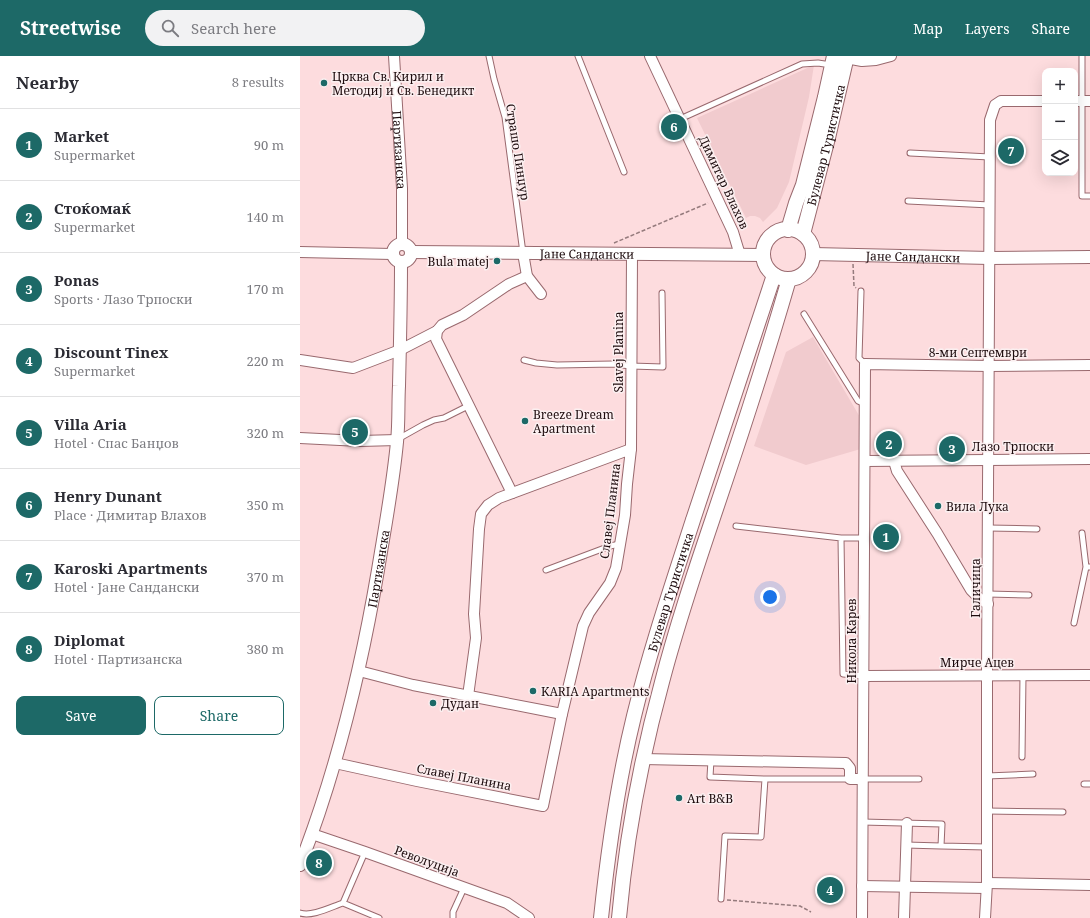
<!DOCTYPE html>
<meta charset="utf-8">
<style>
body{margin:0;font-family:"Noto Serif",serif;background:#f2f2f3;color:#2b2b33}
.controls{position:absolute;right:12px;top:12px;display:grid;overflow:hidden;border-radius:8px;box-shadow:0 4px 16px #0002}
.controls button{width:36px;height:36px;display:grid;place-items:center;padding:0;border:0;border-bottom:1px solid #e1e1e2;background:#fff;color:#2b2b33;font:20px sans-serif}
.you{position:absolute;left:470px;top:541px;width:14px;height:14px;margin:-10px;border:3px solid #fff;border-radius:50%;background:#1a73e8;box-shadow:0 0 0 6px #1a73e833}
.badge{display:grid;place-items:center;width:26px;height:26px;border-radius:50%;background:#1d6967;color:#fff;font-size:13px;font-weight:700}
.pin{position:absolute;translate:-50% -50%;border:2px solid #fff;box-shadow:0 1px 4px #0006}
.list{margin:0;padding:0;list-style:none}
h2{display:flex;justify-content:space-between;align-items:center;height:52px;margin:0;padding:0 16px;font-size:17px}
h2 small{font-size:13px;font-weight:400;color:#7c7c81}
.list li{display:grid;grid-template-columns:26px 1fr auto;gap:12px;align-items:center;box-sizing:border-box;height:72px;padding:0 16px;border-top:1px solid #e1e1e2}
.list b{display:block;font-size:15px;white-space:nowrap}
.list p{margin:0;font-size:13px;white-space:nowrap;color:#7c7c81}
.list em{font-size:13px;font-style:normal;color:#7c7c81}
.actions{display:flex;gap:8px;padding:12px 16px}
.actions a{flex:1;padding:9px 0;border:1px solid #1d6967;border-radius:8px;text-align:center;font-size:14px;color:#1d6967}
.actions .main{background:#1d6967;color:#fff}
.icon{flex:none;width:22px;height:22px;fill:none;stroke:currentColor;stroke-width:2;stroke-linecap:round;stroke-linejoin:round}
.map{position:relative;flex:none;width:790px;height:862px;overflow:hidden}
header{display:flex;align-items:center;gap:24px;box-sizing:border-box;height:56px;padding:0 20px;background:#1d6967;color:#fff}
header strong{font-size:19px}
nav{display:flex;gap:22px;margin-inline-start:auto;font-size:14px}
.search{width:280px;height:36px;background:#f2f2f3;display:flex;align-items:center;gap:10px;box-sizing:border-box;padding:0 14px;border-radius:22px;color:#7c7c81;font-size:15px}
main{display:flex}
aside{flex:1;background:#fff}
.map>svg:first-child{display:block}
.built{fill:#f1cbce}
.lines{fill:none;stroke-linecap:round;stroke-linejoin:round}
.service-casing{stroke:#99696e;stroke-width:7}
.minor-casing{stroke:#99696e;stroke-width:12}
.tertiary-casing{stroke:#99696e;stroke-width:14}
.secondary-casing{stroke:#99696e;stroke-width:16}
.path{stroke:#957b7d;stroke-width:1.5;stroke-dasharray:4 2;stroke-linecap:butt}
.service{stroke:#fff;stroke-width:5}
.minor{stroke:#fff;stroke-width:10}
.tertiary{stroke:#fff;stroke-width:12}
.secondary{stroke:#fff;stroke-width:14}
.poi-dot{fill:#1d6967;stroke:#fbeff0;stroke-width:1.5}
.labels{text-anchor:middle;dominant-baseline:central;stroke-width:3;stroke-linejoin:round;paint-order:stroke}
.poi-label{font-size:12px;fill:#1d0b0d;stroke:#fbeff0;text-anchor:start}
.street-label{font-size:12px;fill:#1d0b0d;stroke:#fbeff0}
</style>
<header>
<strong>Streetwise</strong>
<div class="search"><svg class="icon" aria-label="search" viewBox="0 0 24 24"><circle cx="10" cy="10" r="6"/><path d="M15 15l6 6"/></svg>Search here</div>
<nav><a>Map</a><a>Layers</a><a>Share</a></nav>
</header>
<main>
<aside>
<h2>Nearby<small>8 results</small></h2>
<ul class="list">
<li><span class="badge">1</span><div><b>Market</b><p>Supermarket</p></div><em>90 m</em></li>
<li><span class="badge">2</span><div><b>Стоќомаќ</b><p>Supermarket</p></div><em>140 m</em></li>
<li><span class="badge">3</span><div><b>Ponas</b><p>Sports · Лазо Трпоски</p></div><em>170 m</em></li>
<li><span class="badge">4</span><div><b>Discount Tinex</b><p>Supermarket</p></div><em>220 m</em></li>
<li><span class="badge">5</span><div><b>Villa Aria</b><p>Hotel · Спас Банџов</p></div><em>320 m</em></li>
<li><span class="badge">6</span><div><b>Henry Dunant</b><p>Place · Димитар Влахов</p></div><em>350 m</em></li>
<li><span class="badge">7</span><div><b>Karoski Apartments</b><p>Hotel · Јане Сандански</p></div><em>370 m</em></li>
<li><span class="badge">8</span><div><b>Diplomat</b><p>Hotel · Партизанска</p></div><em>380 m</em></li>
</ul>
<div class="actions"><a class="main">Save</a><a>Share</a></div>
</aside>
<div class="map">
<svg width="790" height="862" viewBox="0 0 790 862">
<rect width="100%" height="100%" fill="#fddcde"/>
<!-- built -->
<path class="built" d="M514,9L509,41L489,126L477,152L463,166L460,162L455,160H450L446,162L397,62Z
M513,281L564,368V392L506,409L454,390L486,296Z"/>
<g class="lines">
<!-- service casing -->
<g class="service-casing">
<path id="service" d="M189,0L194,23L205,61L223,197
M278,0L324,116
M782,0V140H790
M380,63L502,8L518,7L531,9
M610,97L690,101
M608,145L690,149
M561,235L559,302L565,308
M504,258L558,345L565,348
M224,304L236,307L257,309L313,308L331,310L363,311L362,237
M98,383L123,369L134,364L144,362L168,350
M436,470L541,482
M688,472L737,473
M782,477L786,511H790
M246,514L310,490L320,488
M688,538L729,539
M774,567L786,511
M564,620L543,618L541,482H564
M722,701L723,619
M411,704L410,721L465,723H550
M687,720L733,718
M562,723H619
M784,728H790
M687,755L763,756
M562,766L642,768L641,790L687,791
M606,789L641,790
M421,843L425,780L461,781L465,723
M43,847L65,796
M0,857C12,861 31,851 43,847L79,862
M153,861V856L164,832"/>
</g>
<!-- minor casing -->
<g class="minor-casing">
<g id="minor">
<path id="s1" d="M94,0L102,132V188"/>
<path d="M350,0L433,176L440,199"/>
<path d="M546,2L562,5L576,4L591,0"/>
<path d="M775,45H790"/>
<path d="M0,196L92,198"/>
<path d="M223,197L227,220L241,238"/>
<path d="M0,304L53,312L100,294L137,275"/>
<path d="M0,382L60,385L97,384"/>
<path d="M331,393L332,198"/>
<path d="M565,405L790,403"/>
<path d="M594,405L597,415L637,477L671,534L679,542L688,548"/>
<path d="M212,437L136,283L137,275L142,269L163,259L209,228L227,220"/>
<path d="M59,615L113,629L262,658"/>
<path d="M564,620L790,619"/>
<path d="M343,703L546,707L550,712V723H562"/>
<path d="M35,707L117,725L243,750L262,658L283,570L289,557L310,527L316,512L325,459L327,428L331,393L199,442L188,449L181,458L179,473L174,558L176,582L168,640"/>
<path d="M12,778L65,796L207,847L229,862"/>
<path d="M687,827L790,829"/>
<path d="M562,830L686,832"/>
<path d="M562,862L565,308L689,310L790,309"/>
<path d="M604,862L607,767"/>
<path d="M685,862L687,827V619L690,64L695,49L701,45H745"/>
</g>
</g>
<!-- tertiary casing -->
<g class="tertiary-casing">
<g id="tertiary">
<circle cx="102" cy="197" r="9"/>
<path id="s2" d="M111,196L464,199"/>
<path id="s3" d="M513,198L690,202L790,201"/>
<path id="s4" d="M0,809C37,714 61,614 78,514C85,471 93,429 97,386C99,367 98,348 99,330C100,289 101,248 101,207"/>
</g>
</g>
<!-- secondary casing -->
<g class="secondary-casing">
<g id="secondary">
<circle cx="488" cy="198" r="25"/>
<path d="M488,174L496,147L503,129L525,41L534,0"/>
<path id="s5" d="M503,178L528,82L547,0"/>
<path id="s6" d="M301,862C308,795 318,725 334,660C350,594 372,529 393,464C420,382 447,300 474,219"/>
<path d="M319,862C326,783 341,703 362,626C379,560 402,495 424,429C447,361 469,292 489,223"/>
</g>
</g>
<!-- path -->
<path class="path" d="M314,187L408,147
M553,208L554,230L556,232
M427,844L500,850L511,856"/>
<!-- service -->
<use href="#service" class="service"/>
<!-- minor -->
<use href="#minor" class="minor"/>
<!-- tertiary -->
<use href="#tertiary" class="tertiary"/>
<!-- secondary -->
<use href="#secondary" class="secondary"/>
</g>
<!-- markers -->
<g class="poi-dot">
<circle cx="24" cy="27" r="4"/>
<circle cx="197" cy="205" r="4"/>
<circle cx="225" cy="365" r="4"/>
<circle cx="638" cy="450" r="4"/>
<circle cx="233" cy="635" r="4"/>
<circle cx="133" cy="647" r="4"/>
<circle cx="379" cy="742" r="4"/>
</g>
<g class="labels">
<!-- poi labels -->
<g class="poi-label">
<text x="32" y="20">Црква Св. Кирил и<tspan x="32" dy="14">Методиј и Св. Бенедикт</tspan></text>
<text x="189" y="205" text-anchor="end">Bula matej</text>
<text x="233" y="358">Breeze Dream<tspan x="233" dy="14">Apartment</tspan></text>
<text x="646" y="450">Вила Лука</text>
<text x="241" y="635">KARIA Apartments</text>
<text x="141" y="647">Дудан</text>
<text x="387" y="742">Art B&amp;B</text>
</g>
<!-- street labels -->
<g class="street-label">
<text stroke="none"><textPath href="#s5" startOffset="92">Булевар Туристичка</textPath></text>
<text stroke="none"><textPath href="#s1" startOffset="94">Партизанска</textPath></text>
<text transform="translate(218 96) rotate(81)">Страшо Пинџур</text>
<text transform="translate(424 126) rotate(65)">Димитар Влахов</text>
<text stroke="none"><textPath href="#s2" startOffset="176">Јане Сандански</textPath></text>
<text stroke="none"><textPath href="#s3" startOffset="100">Јане Сандански</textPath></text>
<text transform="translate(318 296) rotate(-90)">Slavej Planina</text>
<text x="678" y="296">8-ми Септември</text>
<text x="713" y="390">Лазо Трпоски</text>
<text transform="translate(310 455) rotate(-83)">Славеј Планина</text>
<text stroke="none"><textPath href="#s4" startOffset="307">Партизанска</textPath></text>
<text transform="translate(675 532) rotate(-90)">Галичица</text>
<text stroke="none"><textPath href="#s6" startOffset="334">Булевар Туристичка</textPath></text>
<text transform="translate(551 585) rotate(-90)">Никола Карев</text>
<text x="677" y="606">Мирче Ацев</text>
<text transform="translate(164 721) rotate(11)">Славеј Планина</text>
<text transform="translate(127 805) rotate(20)">Револуција</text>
</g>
</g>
</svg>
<div class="controls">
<button>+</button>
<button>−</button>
<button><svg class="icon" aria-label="layers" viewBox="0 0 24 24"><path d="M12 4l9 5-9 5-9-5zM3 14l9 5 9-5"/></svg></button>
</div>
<div class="you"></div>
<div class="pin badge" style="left:586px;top:481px">1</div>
<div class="pin badge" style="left:589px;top:388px">2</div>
<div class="pin badge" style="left:652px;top:393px">3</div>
<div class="pin badge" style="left:530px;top:834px">4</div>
<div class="pin badge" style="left:55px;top:376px">5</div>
<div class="pin badge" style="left:374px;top:71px">6</div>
<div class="pin badge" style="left:711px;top:95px">7</div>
<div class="pin badge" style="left:19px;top:807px">8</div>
</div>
</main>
